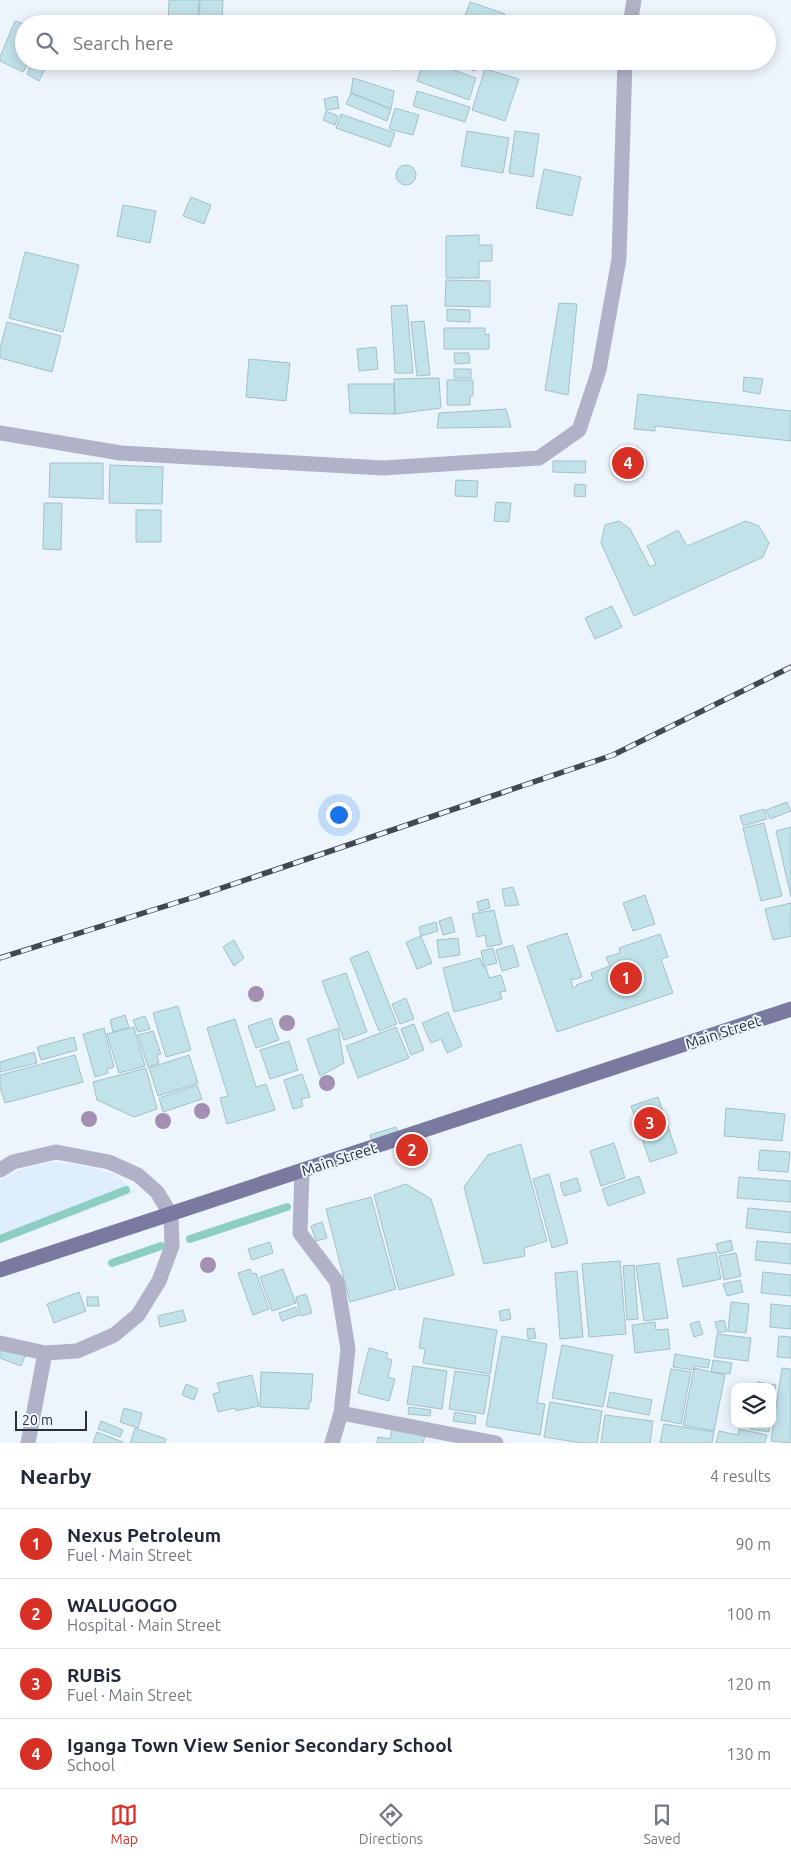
<!DOCTYPE html>
<meta charset="utf-8">
<style>
body{margin:0;font-family:Ubuntu,sans-serif;background:#f2f2f3;color:#1f2937}
.controls{position:absolute;right:15px;bottom:15px;display:grid;overflow:hidden;border-radius:10px;box-shadow:0 2px 12px #0003}
.controls button{width:45px;height:45px;display:grid;place-items:center;padding:0;border:0;border-bottom:1px solid #e0e1e3;background:#fff;color:#1f2937;font:25px sans-serif}
.scale{position:absolute;left:15px;bottom:12px;width:72px;box-sizing:border-box;padding-left:5px;border:2px solid #293038;border-top:0;font-size:14px;line-height:18px;white-space:nowrap;color:#293038;-webkit-text-stroke:4px #ecf4fc;paint-order:stroke}
.you{position:absolute;left:338px;top:814px;width:18px;height:18px;margin:-12px;border:4px solid #fff;border-radius:50%;background:#1a73e8;box-shadow:0 0 0 8px #1a73e833}
.badge{display:grid;place-items:center;width:32px;height:32px;border-radius:50%;background:#d93025;color:#fff;font-size:16px;font-weight:700}
.pin{position:absolute;translate:-50% -50%;border:2px solid #fff;box-shadow:0 1px 5px #0006}
.list{margin:0;padding:0;list-style:none}
h2{display:flex;justify-content:space-between;align-items:center;height:65px;margin:0;padding:0 20px;font-size:21px}
h2 small{font-size:16px;font-weight:400;color:#747a83}
.list li{display:grid;grid-template-columns:32px 1fr auto;gap:15px;align-items:center;box-sizing:border-box;height:70px;padding:0 20px;border-top:1px solid #e0e1e3}
.list b{display:block;font-size:19px;white-space:nowrap}
.list p{margin:0;font-size:16px;white-space:nowrap;color:#747a83}
.list em{font-size:16px;font-style:normal;color:#747a83}
.icon{flex:none;width:28px;height:28px;fill:none;stroke:currentColor;stroke-width:2;stroke-linecap:round;stroke-linejoin:round}
.map{position:relative;flex:none;width:791px;height:1443px;overflow:hidden}
.search{position:absolute;background:#fff;box-shadow:0 2px 12px #0003;left:15px;right:15px;top:15px;height:55px;display:flex;align-items:center;gap:12px;box-sizing:border-box;padding:0 18px;border-radius:28px;color:#747a83;font-size:19px}
.sheet{height:345px;background:#fff}
nav{display:flex;justify-content:space-around;align-items:center;box-sizing:border-box;height:70px;border-top:1px solid #e0e1e3;background:#fff;font-size:14px;color:#747a83}
nav a{display:grid;justify-items:center;gap:2px}
nav .on{color:#d93025}
.map>svg:first-child{display:block}
.built{fill:#dfeefe}
.lines{fill:none;stroke-linecap:round;stroke-linejoin:round}
.stream{stroke:#8ccec1;stroke-width:8}
.building{fill:#c2e2ea;stroke:#a2c0c8}
.minor{stroke:#b1b1c8;stroke-width:15}
.major{stroke:#7a7aa1;stroke-width:15}
.rail-casing{stroke:#414850;stroke-width:5.5}
.rail{stroke:#ecf4fc;stroke-width:4;stroke-dasharray:11;stroke-linecap:butt}
.tree{fill:#a38fb1}
.labels{text-anchor:middle;dominant-baseline:central;stroke-width:4;stroke-linejoin:round;paint-order:stroke}
.street-label{font-size:15px;fill:#293038;stroke:#ecf4fc}
</style>
<div class="map">
<svg width="791" height="1443" viewBox="0 0 791 1443">
<rect width="100%" height="100%" fill="#ecf4fc"/>
<!-- built -->
<path class="built" d="M52,1162L80,1165L114,1174L136,1192L0,1243V1181L19,1170Z"/>
<g class="lines">
<!-- stream -->
<path class="stream" d="M0,1239L126,1190
M190,1239L287,1207
M112,1263L161,1246"/>
</g>
<!-- building -->
<path class="building" d="M169,0H199L197,24H168Z
M200,0H223L222,19H218V24H199Z
M470,2L505,14L502,24H462Z
M15,21L24,24V61H29L23,72L0,61V57Z
M33,61L48,62L39,81L27,74Z
M397,61H407L408,68L398,70Z
M424,61H429L476,78L469,100L417,81Z
M445,61H478L475,71Z
M485,69L519,79L505,121L472,110Z
M353,78L394,91L391,109L351,93Z
M417,91L470,107L465,122L413,106Z
M351,93L391,109L387,121L346,104Z
M337,96L339,108L326,110L324,99Z
M395,108L419,115L413,135L389,129Z
M326,111L338,116L335,125L323,120Z
M341,114L395,133L390,147L336,128Z
M467,131L509,138L503,173L461,166Z
M515,131L539,134L533,177L509,173Z
M396 175a10 10 0 1 1 20 0a10 10 0 1 1-20 0Z
M544,169L581,177L572,216L536,208Z
M191,197L211,205L204,224L183,216Z
M123,205L156,211L150,243L117,236Z
M479,235V245H492V261H479V278H446V236Z
M25,252L79,265L63,332L9,318Z
M446,280L490,281V307L445,306Z
M559,303L577,304L568,395L545,390Z
M407,305L413,373H395L391,306Z
M447,309L470,310V322L447,321Z
M424,321L430,375L417,376L411,322Z
M7,322L61,336L52,372L0,358V348Z
M444,328H485V335L489,334V349H444Z
M376,347L378,369L359,371L357,349Z
M454,353H469L470,363L455,364Z
M249,359L290,363L286,401L246,397Z
M454,369H471V378H454Z
M744,377L763,379L760,394L743,391Z
M439,378L441,408L395,414L394,379Z
M447,380H473V396H470V405H447Z
M348,384H394L395,414L350,413Z
M638,394L791,411V441L655,426V431L634,429Z
M506,409L511,427L437,428L439,413Z
M553,461H586L585,473L553,472Z
M50,463H103V499L49,497Z
M110,465L163,467L162,504L109,503Z
M456,480L478,481L477,497L455,496Z
M575,484L586,485L585,497L574,496Z
M496,502L511,503L509,522L494,521Z
M44,503H62L61,550L43,549Z
M136,510H161V542H136Z
M619,521L630,529L650,567L656,564L647,546L678,530L687,546L746,521L759,526L769,543L763,557L634,616L601,543L605,525Z
M612,606L622,627L595,639L585,618Z
M787,802L791,811L770,819L766,810Z
M764,809L767,819L743,826L740,816Z
M764,823L782,896L761,901L743,828Z
M791,827V897L776,831Z
M513,887L519,905L505,906L502,889Z
M645,895L655,924L633,931L623,903Z
M488,899L490,908L479,911L477,902Z
M791,903V936L773,940L765,909Z
M494,910L502,944L487,947L485,935L477,937L472,914Z
M451,917L455,932L443,935L439,921Z
M436,922L438,931L421,936L419,927Z
M567,933L582,977L571,980L573,988L577,986L576,985L593,979L591,973L610,966L606,957L620,953L619,948L660,934L668,957L661,959L673,993L557,1032L527,946Z
M421,936L432,963L417,969L406,942Z
M458,938L460,955L439,958L437,940Z
M234,940L244,958L234,966L223,947Z
M513,945L519,966L502,971L496,950Z
M493,948L497,963L484,966L481,951Z
M368,951L397,1024L379,1031L350,958Z
M480,958L483,967H486L489,978L501,975L506,991L500,992L502,999L454,1012L443,968Z
M346,973L367,1032L344,1040L322,981Z
M406,998L414,1019L400,1024L392,1004Z
M178,1006L191,1050L166,1057L153,1013Z
M448,1012L462,1046L447,1053L441,1039L431,1043L422,1023Z
M125,1015L129,1027L113,1032L110,1020Z
M145,1016L150,1029L138,1032L133,1020Z
M271,1018L279,1040L256,1048L248,1026Z
M235,1019L256,1087L266,1084L275,1110L227,1124L220,1098L228,1096L207,1028Z
M414,1024L424,1050L411,1055L401,1029Z
M134,1027L145,1066L119,1073L107,1034Z
M396,1027L409,1058L358,1078L346,1046Z
M104,1028L114,1067L107,1069L108,1073L95,1077L83,1034Z
M338,1028L344,1063L320,1076L307,1039Z
M153,1031L161,1054L157,1055L159,1063L148,1067L138,1035Z
M74,1037L77,1050L41,1060L37,1047Z
M289,1041L298,1070L270,1079L260,1050Z
M34,1052L37,1063L0,1072V1062Z
M75,1055L83,1082L5,1103L0,1087V1075Z
M189,1055L198,1083L158,1096L149,1068Z
M146,1068L157,1109L134,1117L97,1100L93,1082Z
M302,1074L310,1097L301,1099L303,1106L293,1109L284,1080Z
M197,1085L202,1099L163,1112L159,1098Z
M658,1097L677,1153L650,1162L631,1106Z
M726,1108L785,1114L782,1141L724,1136Z
M396,1127L399,1135L373,1145L370,1135Z
M614,1143L625,1178L601,1186L590,1151Z
M521,1144L547,1241L524,1248L525,1256L484,1264L464,1187L488,1155Z
M760,1150L790,1152L788,1172L758,1170Z
M549,1174L568,1243L552,1248L533,1179Z
M639,1176L645,1193L608,1206L602,1189Z
M739,1177L791,1181V1202L737,1198Z
M577,1178L581,1191L564,1196L560,1183Z
M406,1184L431,1199L454,1275L399,1290L374,1195Z
M371,1197L396,1289L350,1302L326,1209Z
M748,1208L791,1212V1233L746,1228Z
M322,1222L327,1238L316,1241L311,1226Z
M731,1240L733,1250L719,1254L716,1244Z
M757,1241L791,1244V1264L755,1260Z
M270,1242L273,1253L252,1260L248,1249Z
M716,1252L721,1279L683,1287L677,1259Z
M736,1253L741,1276L724,1280L719,1256Z
M620,1261L626,1334L589,1337L582,1264Z
M659,1263L668,1318L644,1321L636,1266Z
M634,1265L638,1319L627,1320L623,1266Z
M250,1269L252,1274L256,1273L269,1309L253,1315L238,1273Z
M283,1269L296,1303L272,1311L260,1277Z
M577,1271L583,1337L560,1339L555,1273Z
M763,1272L791,1275V1296L761,1293Z
M740,1280L743,1292L727,1296L723,1284Z
M79,1292L86,1311L54,1323L47,1304Z
M306,1294L312,1313L301,1316L296,1297Z
M87,1297H98L99,1306H87Z
M731,1302L749,1304L746,1333L728,1331Z
M771,1304L791,1306V1329L770,1327Z
M296,1307L299,1315L282,1321L279,1313Z
M509,1309L511,1319L501,1321L499,1311Z
M183,1310L186,1321L160,1327L158,1316Z
M424,1318L497,1330L490,1374L423,1363L425,1349L419,1348Z
M724,1320L727,1331L718,1333L715,1322Z
M699,1321L703,1334L694,1337L690,1324Z
M655,1322L656,1330L668,1329L670,1349L635,1353L632,1325Z
M534,1328L536,1338L528,1339L527,1329Z
M717,1334L751,1338L748,1361L714,1357Z
M502,1336L547,1344L537,1403L545,1404L540,1435L486,1426Z
M779,1336L791,1337V1358L777,1357Z
M562,1345L613,1355L603,1407L552,1398Z
M0,1347L25,1356L21,1366L0,1358Z
M369,1348L388,1353L386,1358L392,1360L388,1377L395,1379L389,1401L358,1393Z
M675,1354L710,1360L708,1368L694,1366V1370L673,1367Z
M713,1360L732,1363L730,1374L711,1372Z
M413,1366L447,1371L442,1409L407,1404Z
M694,1368L725,1375L714,1431L683,1425Z
M782,1368L791,1369V1443L771,1441Z
M671,1369L691,1372L681,1424L661,1420Z
M455,1371L490,1376L484,1414L449,1409Z
M261,1372L313,1374L311,1402H309V1409L260,1407Z
M252,1375L259,1406L236,1411L235,1408L218,1412L213,1394L220,1392L217,1383Z
M758,1382L776,1385L772,1410V1387H757Z
M186,1384L198,1389L194,1400L182,1395Z
M610,1392L652,1400L649,1415L607,1407Z
M550,1402L602,1411L597,1443H582L544,1437Z
M409,1407L431,1410L430,1416L408,1414Z
M124,1408L142,1413L138,1428L120,1422Z
M455,1412L476,1416L475,1424L453,1421Z
M605,1415L653,1421L650,1443H601Z
M101,1421L123,1430L120,1437L98,1429Z
M664,1424L714,1432L712,1443H660Z
M751,1424H770L769,1432L750,1429Z
M135,1428L166,1439L165,1443H130Z
M392,1429L425,1435L423,1443H377L378,1437L390,1439Z
M739,1429L767,1435L765,1443H716L719,1431L738,1435Z
M97,1432L123,1442V1443H93Z"/>
<g class="lines">
<!-- minor -->
<path class="minor" d="M630,24L634,0
M0,433L121,453L383,468L539,458L579,430L599,370L619,259L625,61
M0,1170L13,1162L56,1152L109,1162L138,1175L157,1192L171,1215L172,1246L159,1281L138,1315L114,1335L77,1351L45,1353L0,1343
M302,1171L300,1233L337,1282L348,1349L341,1413L332,1443
M341,1413L496,1443
M28,1443L45,1353"/>
<!-- major -->
<path class="major" d="M0,1270L791,1009"/>
<!-- rail casing -->
<g class="rail-casing">
<path id="rail" d="M0,958L204,894L613,755L791,667"/>
</g>
<!-- rail -->
<use href="#rail" class="rail"/>
</g>
<!-- trees -->
<g class="tree">
<circle cx="256" cy="994" r="8"/>
<circle cx="287" cy="1023" r="8"/>
<circle cx="327" cy="1083" r="8"/>
<circle cx="202" cy="1111" r="8"/>
<circle cx="89" cy="1119" r="8"/>
<circle cx="163" cy="1121" r="8"/>
<circle cx="208" cy="1265" r="8"/>
</g>
<g class="labels">
<!-- street labels -->
<g class="street-label">
<text transform="translate(723 1032) rotate(-18)">Main Street</text>
<text transform="translate(339 1159) rotate(-18)">Main Street</text>
</g>
</g>
</svg>
<div class="controls">
<button><svg class="icon" aria-label="layers" viewBox="0 0 24 24"><path d="M12 4l9 5-9 5-9-5zM3 14l9 5 9-5"/></svg></button>
</div>
<div class="scale">20 m</div>
<div class="you"></div>
<div class="pin badge" style="left:626px;top:978px">1</div>
<div class="pin badge" style="left:412px;top:1150px">2</div>
<div class="pin badge" style="left:650px;top:1123px">3</div>
<div class="pin badge" style="left:628px;top:463px">4</div>
<div class="search"><svg class="icon" aria-label="search" viewBox="0 0 24 24"><circle cx="10" cy="10" r="6"/><path d="M15 15l6 6"/></svg>Search here</div>
</div>
<section class="sheet">
<h2>Nearby<small>4 results</small></h2>
<ul class="list">
<li><span class="badge">1</span><div><b>Nexus Petroleum</b><p>Fuel · Main Street</p></div><em>90 m</em></li>
<li><span class="badge">2</span><div><b>WALUGOGO</b><p>Hospital · Main Street</p></div><em>100 m</em></li>
<li><span class="badge">3</span><div><b>RUBiS</b><p>Fuel · Main Street</p></div><em>120 m</em></li>
<li><span class="badge">4</span><div><b>Iganga Town View Senior Secondary School</b><p>School</p></div><em>130 m</em></li>
</ul>
</section>
<nav>
<a class="on"><svg class="icon" aria-label="map" viewBox="0 0 24 24"><path d="M3 6l6-2 6 2 6-2v14l-6 2-6-2-6 2zM9 4v14M15 6v14"/></svg>Map</a>
<a><svg class="icon" aria-label="directions" viewBox="0 0 24 24"><path d="M12 3l9 9-9 9-9-9zM9 14v-3h6M13 9l2 2-2 2"/></svg>Directions</a>
<a><svg class="icon" aria-label="saved" viewBox="0 0 24 24"><path d="M7 4h10v16l-5-4-5 4z"/></svg>Saved</a>
</nav>
